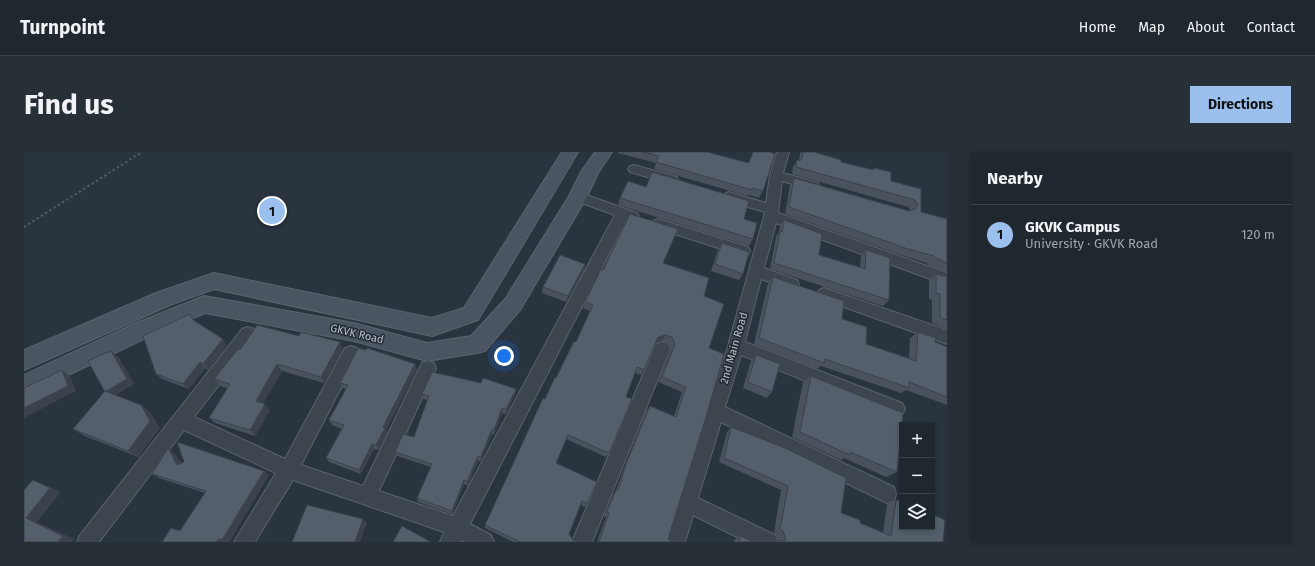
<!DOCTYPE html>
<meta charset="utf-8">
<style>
body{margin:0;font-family:"Fira Sans",sans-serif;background:#272f37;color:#f1f3f6}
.controls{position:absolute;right:12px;bottom:12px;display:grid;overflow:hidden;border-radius:0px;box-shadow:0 2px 6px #0003}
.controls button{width:36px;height:36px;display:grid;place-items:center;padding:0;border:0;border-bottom:1px solid #3c444b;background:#1f272f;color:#f1f3f6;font:20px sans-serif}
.you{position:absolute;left:480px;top:204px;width:14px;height:14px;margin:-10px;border:3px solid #fff;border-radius:50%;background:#1a73e8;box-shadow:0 0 0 6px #1a73e833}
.badge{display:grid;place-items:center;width:26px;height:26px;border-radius:50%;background:#9bc0ed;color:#111;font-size:13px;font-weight:700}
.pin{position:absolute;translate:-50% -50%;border:2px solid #fff;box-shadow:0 1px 4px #0006}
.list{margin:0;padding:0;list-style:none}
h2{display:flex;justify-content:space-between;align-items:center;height:52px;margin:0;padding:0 16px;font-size:17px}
h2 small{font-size:13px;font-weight:400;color:#a1a5aa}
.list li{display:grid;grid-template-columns:26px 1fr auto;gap:12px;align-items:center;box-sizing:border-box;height:60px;padding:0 16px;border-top:1px solid #3c444b}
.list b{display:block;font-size:15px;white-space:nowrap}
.list p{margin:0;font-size:13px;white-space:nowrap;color:#a1a5aa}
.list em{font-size:13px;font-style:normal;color:#a1a5aa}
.icon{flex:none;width:22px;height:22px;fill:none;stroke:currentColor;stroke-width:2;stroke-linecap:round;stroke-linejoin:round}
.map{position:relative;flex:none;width:923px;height:390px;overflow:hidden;border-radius:0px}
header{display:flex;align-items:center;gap:24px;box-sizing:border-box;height:56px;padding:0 20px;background:#1f272f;border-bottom:1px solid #3c444b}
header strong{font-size:19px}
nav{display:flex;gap:22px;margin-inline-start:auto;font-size:14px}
.intro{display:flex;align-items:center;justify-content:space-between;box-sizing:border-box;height:96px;padding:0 24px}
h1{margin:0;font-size:28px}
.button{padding:10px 18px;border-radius:0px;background:#9bc0ed;color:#111;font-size:14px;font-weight:700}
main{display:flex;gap:24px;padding:0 24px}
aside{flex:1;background:#1f272f;border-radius:0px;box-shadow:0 2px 6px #0003}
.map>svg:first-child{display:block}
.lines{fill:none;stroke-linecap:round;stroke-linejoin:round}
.minor-casing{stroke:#5b636c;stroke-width:2}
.secondary-casing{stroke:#5b636c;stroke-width:2}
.path{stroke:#4b5d5f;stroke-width:2;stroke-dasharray:2.5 2.5;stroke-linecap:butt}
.minor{fill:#3d454f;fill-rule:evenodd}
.secondary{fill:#4b5561;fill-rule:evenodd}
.wall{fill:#49525d}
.shaded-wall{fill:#3c424c}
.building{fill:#555f6c;stroke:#3c424c}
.labels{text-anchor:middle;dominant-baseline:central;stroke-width:3;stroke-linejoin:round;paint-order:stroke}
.street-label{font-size:11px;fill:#b9c1c9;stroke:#222a34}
</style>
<header>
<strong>Turnpoint</strong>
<nav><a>Home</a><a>Map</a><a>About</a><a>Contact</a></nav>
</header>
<div class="intro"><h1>Find us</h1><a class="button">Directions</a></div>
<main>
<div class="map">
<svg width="923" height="390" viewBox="0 0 923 390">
<rect width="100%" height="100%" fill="#29343f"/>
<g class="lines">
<!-- minor casing -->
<g class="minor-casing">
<path id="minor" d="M753,0H765L759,21L794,31L795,34L794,37L789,38L758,29L754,61L923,121V133L752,71L740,116L773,128L775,132L773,136L768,138L737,127L721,190L878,251L881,257L878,263L872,265L717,203L701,255L870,335L872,342L870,349L863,351L697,270L674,346L751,383L754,390H723L669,363L661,390H641L704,194L740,64L741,60L700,48L698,45L700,42L705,40L742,51L746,23Z
M610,13L653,25L654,28L653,31L648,32L606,20L604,17L606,14Z
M554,40L613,61L615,64L613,67L608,69L603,67L446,372L467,383L470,390H441L437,388V390H416L420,380L269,328L231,390H210L252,321L160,278L75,390H53L56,383L218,177L224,175L230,177L232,182L230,187L170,265L261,307L321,196L327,194L333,196L335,201L277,313L339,334L398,211L404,209L410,211L412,216L355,339L429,364L591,63L549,48L547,45L549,42Z
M634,67L724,95L726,99L724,103L719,104L629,75L627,72L629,69Z
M800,136L923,178V192L795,146L793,142L795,138Z
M638,190L644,192L646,197L568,390H548L630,197L632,192Z"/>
</g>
<!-- secondary casing -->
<g class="secondary-casing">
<path id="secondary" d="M538,0H554L454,168L408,184L190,137L146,153L0,218V198L132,141L190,121L408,166L440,156Z
M571,0H588L574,21L563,45L496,158L461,199L453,201L403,209L330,189L181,161L126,184L0,244V223L110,172L180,144L330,171L403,191L447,184L482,146L545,44L557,20Z"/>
</g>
<!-- path -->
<path class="path" d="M0,75L118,0"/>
<!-- minor -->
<use href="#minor" class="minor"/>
<!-- secondary -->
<use href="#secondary" class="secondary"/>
</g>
<!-- wall -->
<path class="wall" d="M594,0H683L724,11L729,0H746L739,39L735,46L725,43L724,44L630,17L632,11L594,1Z
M777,0H790L817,10L849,18L850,16L867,29L897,37V60L923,67V120L904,113L903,111L877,103L761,62L766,33L770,26L885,59L886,58L884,55L768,22L769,15L773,8H775L776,2Z
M596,46L720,67L729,87L725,94L594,53Z
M760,68L795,103L836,115L837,103L842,98L865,148L859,154L746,117L752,85L755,80L756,74Z
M698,91L719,122L715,128L687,119L694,98Z
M639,111L680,144L685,196L644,387L646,390H573L582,365L580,364L589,342L592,338L600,316L622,259L626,254L650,264L658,240L634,230L647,198L644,191L638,189L631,191L617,223L611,221L602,245L585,301L582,305L542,287L532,311L563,351L561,355L556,353L545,382L549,388L557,390H489L461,376V373L521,247L552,190L566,159L559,156L561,150L579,118Z
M561,112L560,118L542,150L518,141L519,135Z
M912,122L923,125V177L908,171V148L905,147V128Z
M749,125L818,167L842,192L885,206L886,186L894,180L911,190L923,195V253L882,238L877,241L797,214L793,217L730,192L744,131Z
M171,168L172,170L203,193L184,218L181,216L165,237L138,227L132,222Z
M319,197L300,231L258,219L239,251L246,258L231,284L191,271L185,266L204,236L196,234L190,227L216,198Z
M84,201L94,205L110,232L91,243L126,260L136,276L114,305L61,284L49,277L81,240Z
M732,203L748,240L743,246L719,236L727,209Z
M391,212L393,218L362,278L363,280L355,298L350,297L337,322L305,310L302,306L318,277L308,273L305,268L322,237L318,236L316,231Z
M787,224L873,320L862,325L820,306L817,308L768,285L779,230Z
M457,231L492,237L491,242L482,262L478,261L470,283L468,282L458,306L457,309H454L444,334L440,332L428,362L394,350L393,346L407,315L373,304L371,300L390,285L403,248L399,247L398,242Z
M707,275L817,361L836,371L859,381L863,352L872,349L919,390H751L755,389L752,382L750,381L757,338L695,310L703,280Z
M150,301L157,311L240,319L245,323L205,390H201L156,379L181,341L135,326L128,322Z
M716,384L730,390H710L711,387Z"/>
<!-- shaded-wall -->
<path class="shaded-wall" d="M561,112L560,118L542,150L544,144Z
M641,183L638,189L631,191L634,185Z
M199,187L203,193L184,218L179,212Z
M316,190L319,197L300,231L297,225Z
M87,199L94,205L110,232L88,245L81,240Z
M176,210L181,216L165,237L159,232Z
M253,212L258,219L237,255L232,249Z
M391,212L393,218L362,278L363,280L355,298L352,293L359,275Z
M38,218L46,224L52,239L0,266V256Z
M492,237L491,242L482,262V257Z
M241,252L246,258L231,284L226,278Z
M117,253L126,260L136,276L114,305L104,299Z
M478,256V261L470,283V278Z
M468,277V282L457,309V305Z
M348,292L350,297L337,322L335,318Z
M144,296L150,301L160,317L153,313Z
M454,304V309L444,334L443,330Z
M240,319L245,323L205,390H202L198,388Z
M9,328L37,340L13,370L50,387L48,390H34L2,366Z
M440,328V332L428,362V359Z
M339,367L343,371L336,390H331Z
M195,387L201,390H193Z"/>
<!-- building -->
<path class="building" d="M619,0H683L725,11L729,0H746L751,2L739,39L728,36V38L632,10L635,4Z
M779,0H790L817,8V10L850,18V16L867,20V29L897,37V60L923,67V111L912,106L910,104L884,97L765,55L770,26L885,59L891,57L894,53L891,48L772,15L773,8L776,9L778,6Z
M628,20L725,49L720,67L733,71L729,87L596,46L604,29L622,35Z
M606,62L654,77L639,111L685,126L680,144L700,152L685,196L700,202L682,265L644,387L647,389L646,390H575L585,361L583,360L592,338L594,339L602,312L626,254L652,265L662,235L638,225L651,192L648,185L641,183L634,185L620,218L613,215L602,245L608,247L585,301L544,283L532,311L573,330L563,351L558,349L545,382L549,388L554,389L557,390H496L461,373L519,246L521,247L531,225L532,226L550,189L552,190L569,153L561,150L577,117L579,118Z
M760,68L798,82L795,103L841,117L842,98L866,106L865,148L750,111L756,79L758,80Z
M698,91L725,100L719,122L691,112Z
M536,103L561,112L544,144L519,135Z
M912,122L923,125V168L916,165V142L912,141Z
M749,125L820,149L818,167L843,175L842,192L892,209L894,180L912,186L911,190L923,195V245L885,230V236L801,207L800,211L735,186Z
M166,162L169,168L199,187L179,212L176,210L159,232L132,222L119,184Z
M233,173L275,184L277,180L316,190L297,225L253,212L232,249L241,252L226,278L185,266L206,232L190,227L214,197L216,198Z
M334,196L342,198L343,196L391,212L359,275L361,276L352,293L348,292L335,318L302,306L320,273L305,268L324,233L316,231Z
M87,199L103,227L81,240L64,209L83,200V201Z
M732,203L756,212L748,240L724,230Z
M38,218L44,234L0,256V236Z
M408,220L457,231L459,226L492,237L482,257L478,256L470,278L468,277L458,302L457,305L454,304L443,330L440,328L428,359L393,346L408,312L371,300L379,282L390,285L405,244L398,242Z
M787,224L879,261L873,320L826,300V303L776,280Z
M81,239L117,253L126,269L104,299L49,277Z
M707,275L761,296L822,326L817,361L836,368V371L867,384L872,349L876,348L878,349V375H908V362L921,368L919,390H754V389L762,388L759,379L756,378L764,334L700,306Z
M153,290L240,319L198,388L195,387L193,390H138L147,376L156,379L182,339L128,322L144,296L153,313L160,310Z
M9,328L26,336L2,366L39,384L34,390H0V338Z
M283,353L339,367L331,390H268Z
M378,374L407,390H369Z
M716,384L730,390H715Z"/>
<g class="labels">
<!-- street labels -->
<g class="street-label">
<text transform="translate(333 182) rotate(13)">GKVK Road</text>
<text transform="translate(710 196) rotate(-74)">2nd Main Road</text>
</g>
</g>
</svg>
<div class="controls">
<button>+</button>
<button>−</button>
<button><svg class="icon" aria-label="layers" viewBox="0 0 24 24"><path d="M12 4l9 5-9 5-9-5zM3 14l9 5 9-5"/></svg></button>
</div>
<div class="you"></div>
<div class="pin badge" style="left:248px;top:59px">1</div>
</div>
<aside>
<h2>Nearby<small></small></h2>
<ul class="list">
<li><span class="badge">1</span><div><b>GKVK Campus</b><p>University · GKVK Road</p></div><em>120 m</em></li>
</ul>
</aside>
</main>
